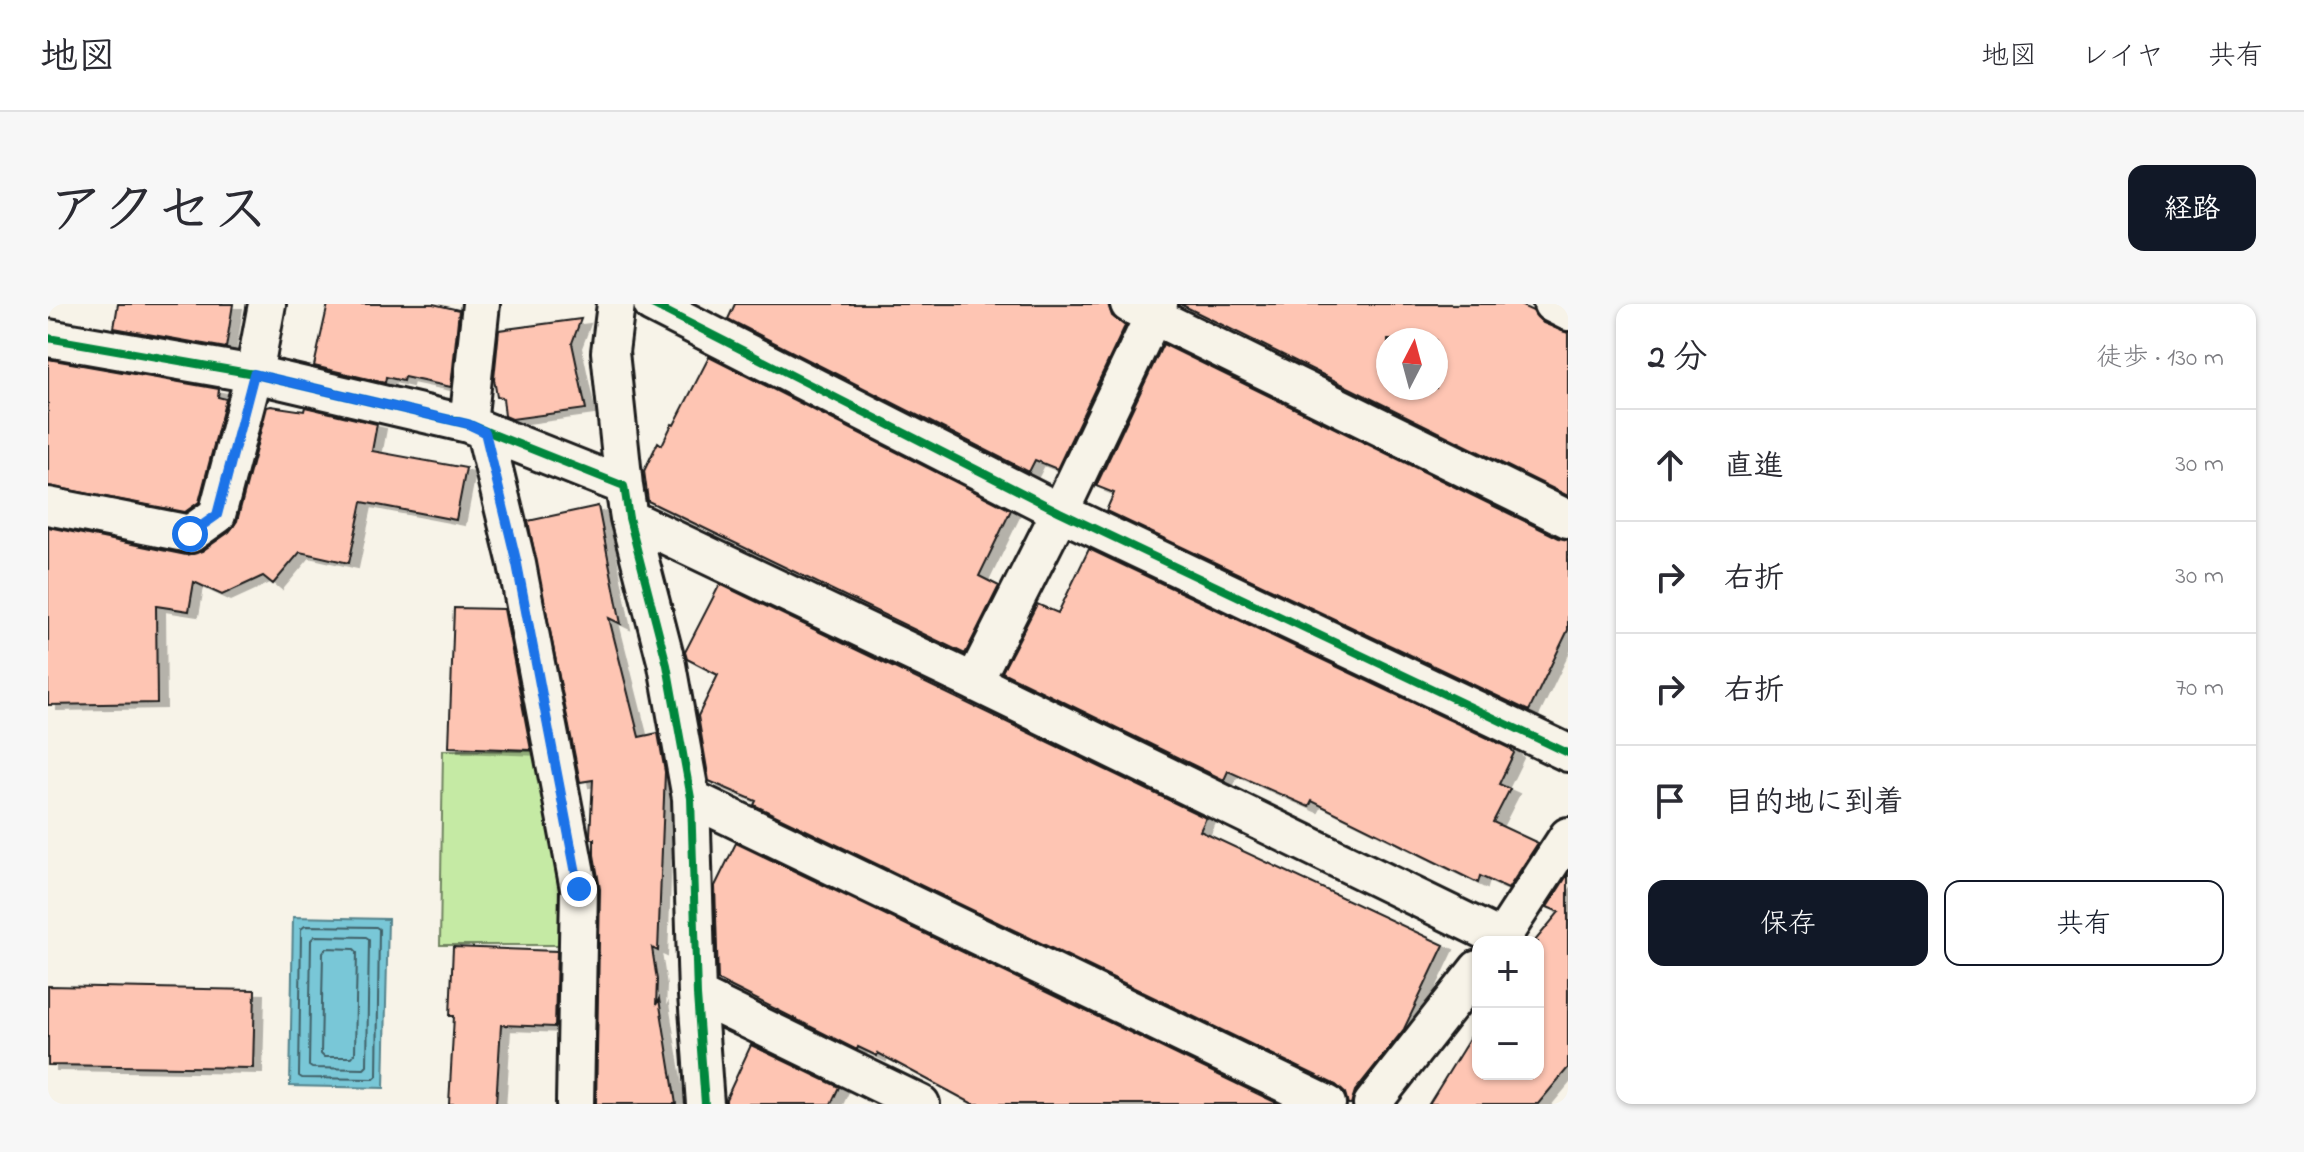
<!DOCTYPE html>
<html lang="ja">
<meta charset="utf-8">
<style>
body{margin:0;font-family:"Indie Flower","Klee One",sans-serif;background:#f7f7f7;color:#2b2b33}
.controls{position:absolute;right:24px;bottom:24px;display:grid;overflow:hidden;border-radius:16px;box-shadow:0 2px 6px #0004}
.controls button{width:72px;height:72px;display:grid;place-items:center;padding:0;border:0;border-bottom:2px solid #e1e1e2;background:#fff;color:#2b2b33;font:40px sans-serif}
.compass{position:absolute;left:1328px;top:24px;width:72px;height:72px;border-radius:50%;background:#fff;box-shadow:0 2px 6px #0004;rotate:6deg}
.stop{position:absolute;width:24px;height:24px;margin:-18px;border:6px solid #1a73e8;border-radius:50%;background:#fff}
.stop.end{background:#1a73e8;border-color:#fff;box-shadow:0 2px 8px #0008}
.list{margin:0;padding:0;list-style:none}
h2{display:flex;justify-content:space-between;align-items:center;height:104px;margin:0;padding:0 32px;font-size:34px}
h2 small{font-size:26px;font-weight:400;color:#7c7c81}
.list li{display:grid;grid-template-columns:52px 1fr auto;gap:24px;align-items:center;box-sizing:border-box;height:112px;padding:0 32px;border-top:2px solid #e1e1e2}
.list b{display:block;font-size:30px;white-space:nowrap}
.list em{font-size:26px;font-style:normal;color:#7c7c81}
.actions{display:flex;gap:16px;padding:24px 32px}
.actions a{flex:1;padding:18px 0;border:2px solid #111827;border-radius:16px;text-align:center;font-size:28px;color:#111827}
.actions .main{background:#111827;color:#fff}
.icon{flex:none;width:44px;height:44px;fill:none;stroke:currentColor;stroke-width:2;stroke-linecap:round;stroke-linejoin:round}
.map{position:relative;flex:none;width:1520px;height:800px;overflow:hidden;border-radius:16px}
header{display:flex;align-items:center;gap:48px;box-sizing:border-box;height:112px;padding:0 40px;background:#fff;border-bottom:2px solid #e1e1e2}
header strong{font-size:38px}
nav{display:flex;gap:44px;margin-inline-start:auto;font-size:28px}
.intro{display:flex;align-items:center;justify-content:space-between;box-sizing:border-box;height:192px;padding:0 48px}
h1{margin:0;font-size:56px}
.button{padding:20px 36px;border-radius:16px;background:#111827;color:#fff;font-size:28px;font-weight:700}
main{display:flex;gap:48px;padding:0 48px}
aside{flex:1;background:#fff;border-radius:16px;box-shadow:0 2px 6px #0004}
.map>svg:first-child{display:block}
.green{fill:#c5eaa4;stroke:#708360;stroke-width:2}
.water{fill:#79c7d7;stroke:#54838c;stroke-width:2}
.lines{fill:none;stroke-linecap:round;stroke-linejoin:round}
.shore{stroke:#416067;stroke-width:2}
.building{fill:#fec5b3;stroke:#1c1c1c;stroke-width:2;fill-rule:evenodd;filter:url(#shadow)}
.minor-casing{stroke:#1c1c1c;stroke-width:42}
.minor{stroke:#f7f3e8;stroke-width:36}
.cycleway-casing{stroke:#f7f3e8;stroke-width:13}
.cycleway{stroke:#00873e;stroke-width:8}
.route{stroke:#1a73e8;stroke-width:10}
</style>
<header>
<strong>地図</strong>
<nav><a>地図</a><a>レイヤ</a><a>共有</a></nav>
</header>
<div class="intro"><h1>アクセス</h1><a class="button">経路</a></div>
<main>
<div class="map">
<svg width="1520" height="800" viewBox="0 0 1520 800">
<defs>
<filter id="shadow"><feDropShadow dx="9" dy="5" stdDeviation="0" flood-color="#0004"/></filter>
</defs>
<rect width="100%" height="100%" fill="#f7f3e8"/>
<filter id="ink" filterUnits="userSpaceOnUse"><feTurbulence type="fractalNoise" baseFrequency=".0125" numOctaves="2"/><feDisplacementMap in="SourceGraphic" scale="16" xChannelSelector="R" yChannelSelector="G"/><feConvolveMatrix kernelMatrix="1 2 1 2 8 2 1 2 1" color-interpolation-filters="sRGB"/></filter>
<g filter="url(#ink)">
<!-- green -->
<path class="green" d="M395,446L489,447L519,606L520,641H392Z"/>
<!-- water -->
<path class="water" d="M245,613L340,615L336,784L242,782Z"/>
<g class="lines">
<!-- shore -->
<path class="shore" d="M257,622L328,623L331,625L329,772L326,775L254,774L251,772L253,625Z
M267,632L318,633L321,635L319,762L316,765L264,764L261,762L263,636Z
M278,644L306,645L309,648L307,749L304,753H276L273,750L275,648Z"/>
</g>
<!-- building -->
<path class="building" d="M70,0H185L178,44L66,24Z
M280,0H385L411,6L403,83L356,73L355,77L338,73L337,79L266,62Z
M687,0H1060L1064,12L1077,22L1009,165L987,156L981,168L680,15Z
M1132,0H1470L1485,7L1495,19L1520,29V192ZM1340,36H1388V84H1340Z
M533,15L524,39L538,105L464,115L457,112L455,94L449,93L446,75L451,26Z
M1115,40L1511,234L1520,236V326L1481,407L1058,207L1066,189L1048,182Z
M661,53L963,206L931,272L951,282L917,350L600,197L596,167L610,138L614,141L624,120L626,121Z
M0,55L171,85L170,93L178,95L151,198L137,208L0,182Z
M223,102L256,107L257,103L329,120L324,147L418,164L408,216L314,198L301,259L252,248L225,280L215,272L174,291L146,278L141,307L108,302L109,399L0,401V223L138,251L154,247L181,228L189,217L219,103Z
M550,202L573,320L561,314L591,433L610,429L617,468L610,647L604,644L609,676L608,701L611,695L628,800H548L552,585L546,551V535H543L542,531L545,476L532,478L480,217Z
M1041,245L1463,445L1466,449L1451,480L1462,485L1445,518L1490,539L1460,585L1432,572L1430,579L1264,497L1261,503L1180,467L1176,476L954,368L989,300L1010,309Z
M672,280L1158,514L1152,527L1396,641L1356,725L1307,787L1303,800H1300L1297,789L1288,781L706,501L708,497L661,477L650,412L670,371L639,355L637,348Z
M406,304L456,305L483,446L401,443Z
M688,539L1231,800H925L830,749L829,752L810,743L809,746L670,676L667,582Z
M1520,570V764L1490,800H1381L1430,721V770H1490V638H1486L1511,608L1499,603Z
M405,643L509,647L507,723L453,721L448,800H401L406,712H402Z
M0,682L207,686L205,764L0,761Z
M703,741L791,783L783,800H678V795Z"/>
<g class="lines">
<!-- minor casing -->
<g class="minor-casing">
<path id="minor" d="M568,0L562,48L576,182
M604,0L1012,208L1520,449
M1081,0L1520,215
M1111,0L1012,208L926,378L1454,635
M1504,0L1520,8
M0,34L206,70L420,120L576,182L581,214L619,361L643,494L649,691L657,800
M420,120L433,0
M437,128L469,260L531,585L527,800
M0,202L142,230L169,211L206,70L219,0
M581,214L926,378
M643,494L1279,800
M1451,638L1520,532
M649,691L873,800
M1324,800L1430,665"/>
</g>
<!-- minor -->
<use href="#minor" class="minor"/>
<!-- cycleway casing -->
<g class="cycleway-casing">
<path id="cycleway" d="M604,0L1012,208L1520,449
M0,34L206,70L420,120L576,182L581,214L619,361L643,494L649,691L657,800"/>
</g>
<!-- cycleway -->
<use href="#cycleway" class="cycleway"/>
</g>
</g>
<g class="lines" filter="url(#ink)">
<!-- route -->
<path class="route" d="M142,230L169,211L206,70L420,120L437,128L469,260L531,585"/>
</g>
</svg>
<div class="controls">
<button>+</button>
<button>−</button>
</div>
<svg class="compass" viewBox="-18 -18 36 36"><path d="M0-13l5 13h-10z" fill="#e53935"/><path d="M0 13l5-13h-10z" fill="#7c7c81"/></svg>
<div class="stop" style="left:142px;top:230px"></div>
<div class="stop end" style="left:531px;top:585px"></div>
</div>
<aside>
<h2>2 分<small>徒歩 · 130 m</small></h2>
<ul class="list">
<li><svg class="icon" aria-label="ahead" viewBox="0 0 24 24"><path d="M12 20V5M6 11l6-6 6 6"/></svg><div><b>直進</b></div><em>30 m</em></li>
<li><svg class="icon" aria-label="right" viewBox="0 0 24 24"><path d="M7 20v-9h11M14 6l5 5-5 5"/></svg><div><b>右折</b></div><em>30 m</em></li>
<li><svg class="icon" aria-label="right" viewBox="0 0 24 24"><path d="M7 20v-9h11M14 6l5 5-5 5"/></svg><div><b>右折</b></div><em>70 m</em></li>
<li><svg class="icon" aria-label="arrive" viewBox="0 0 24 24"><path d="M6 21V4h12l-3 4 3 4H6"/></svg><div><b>目的地に到着</b></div></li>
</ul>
<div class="actions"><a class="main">保存</a><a>共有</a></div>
</aside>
</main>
